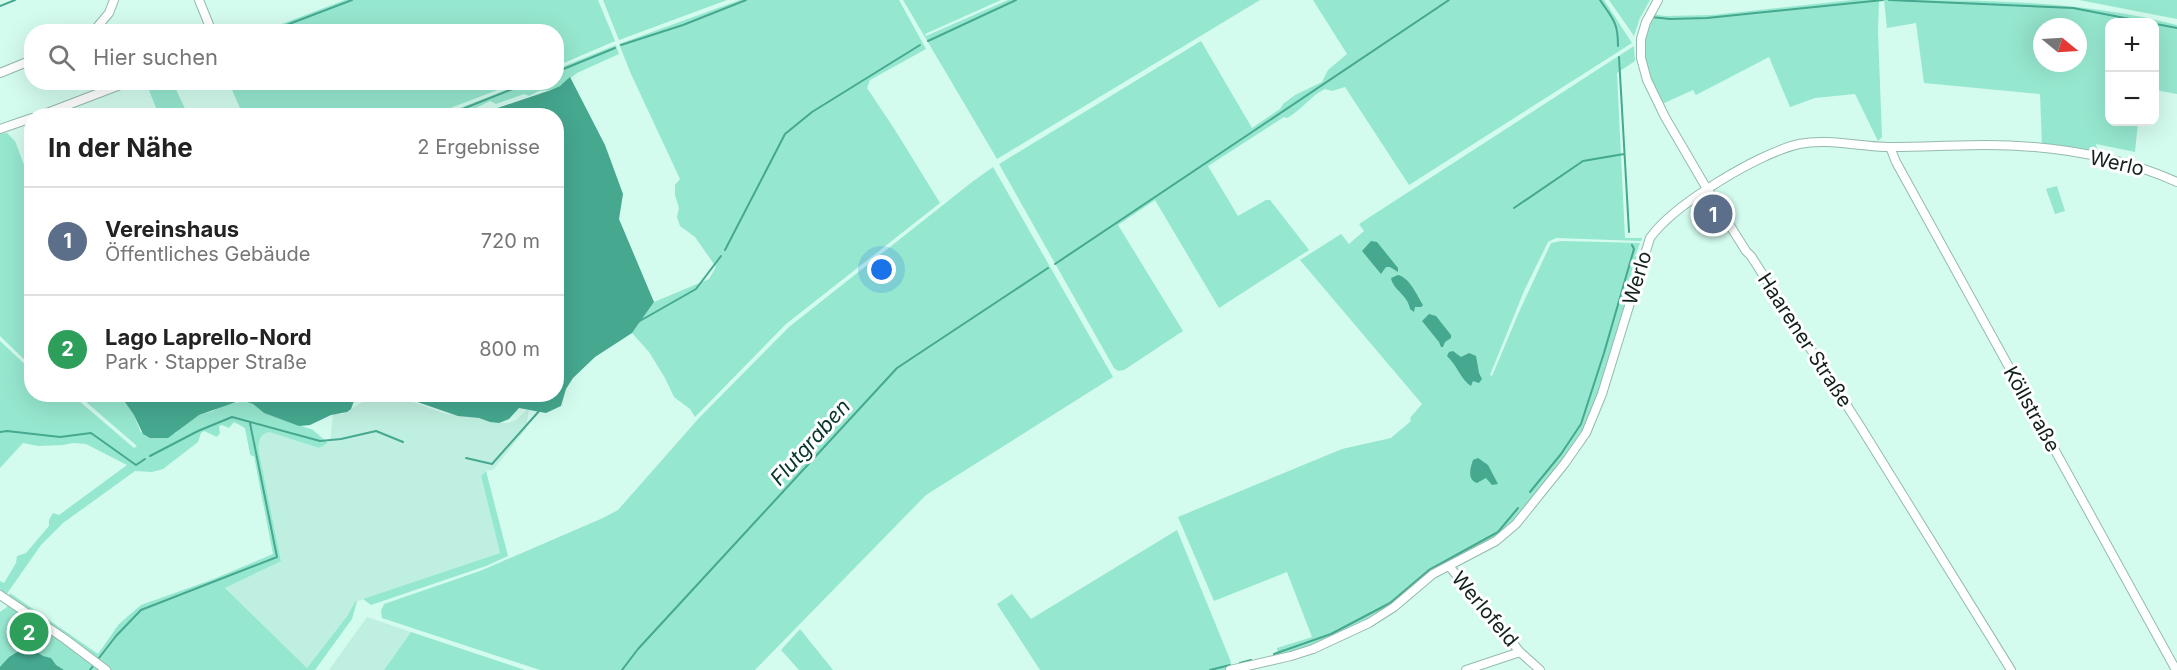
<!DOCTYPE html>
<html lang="de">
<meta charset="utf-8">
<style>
body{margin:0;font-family:Inter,sans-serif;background:#f6f6f6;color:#222}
.controls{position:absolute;right:18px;top:18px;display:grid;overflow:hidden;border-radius:12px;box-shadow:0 6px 24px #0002}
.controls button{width:54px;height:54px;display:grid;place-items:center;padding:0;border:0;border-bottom:2px solid #e0e0e0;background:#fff;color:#222;font:30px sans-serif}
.compass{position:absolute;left:2033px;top:18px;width:54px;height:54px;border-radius:50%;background:#fff;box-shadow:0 6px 24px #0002;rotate:108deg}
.you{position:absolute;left:882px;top:270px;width:21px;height:21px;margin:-15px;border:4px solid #fff;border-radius:50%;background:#1a73e8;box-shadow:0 0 0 9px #1a73e833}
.badge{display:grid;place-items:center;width:39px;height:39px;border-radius:50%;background:#a11763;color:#fff;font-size:20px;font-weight:700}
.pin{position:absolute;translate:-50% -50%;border:3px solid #fff;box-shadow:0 2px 6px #0006}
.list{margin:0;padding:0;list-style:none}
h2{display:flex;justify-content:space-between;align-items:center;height:78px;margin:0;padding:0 24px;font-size:26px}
h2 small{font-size:20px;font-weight:400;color:#767676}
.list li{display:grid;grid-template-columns:39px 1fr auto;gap:18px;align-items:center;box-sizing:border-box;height:108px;padding:0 24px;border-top:2px solid #e0e0e0}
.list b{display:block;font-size:22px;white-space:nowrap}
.list p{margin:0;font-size:20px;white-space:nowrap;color:#767676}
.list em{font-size:20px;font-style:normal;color:#767676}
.icon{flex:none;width:33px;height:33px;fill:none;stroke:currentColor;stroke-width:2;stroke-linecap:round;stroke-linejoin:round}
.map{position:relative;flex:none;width:2177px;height:670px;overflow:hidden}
.search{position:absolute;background:#fff;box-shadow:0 6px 24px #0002;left:24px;top:24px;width:540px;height:66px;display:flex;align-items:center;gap:15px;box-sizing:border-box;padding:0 21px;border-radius:24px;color:#767676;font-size:22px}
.panel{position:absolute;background:#fff;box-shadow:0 6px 24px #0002;left:24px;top:108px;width:540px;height:294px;border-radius:24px}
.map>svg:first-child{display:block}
.built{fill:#bfefe0}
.green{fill:#96e7cf;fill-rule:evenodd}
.water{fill:#45a88f}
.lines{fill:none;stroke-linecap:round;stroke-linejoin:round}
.stream{stroke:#45a88f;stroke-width:2}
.street-casing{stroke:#94baae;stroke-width:10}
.street{stroke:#fff;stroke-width:8}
.labels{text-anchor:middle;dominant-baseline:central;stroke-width:6;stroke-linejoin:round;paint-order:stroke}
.street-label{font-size:20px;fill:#13211d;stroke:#fff}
.water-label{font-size:21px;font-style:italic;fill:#06352b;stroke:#fff}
</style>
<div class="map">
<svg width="2177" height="670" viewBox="0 0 2177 670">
<rect width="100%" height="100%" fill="#d3fbee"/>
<!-- built -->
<path class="built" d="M391,397L407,400L446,414L479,418L490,422L508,423L516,420L529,408L526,429L493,470L486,471L481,477L500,553L355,602L346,617L307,668L225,588L281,560L259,452V441L265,433L269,432L319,448L330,441L333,414H343L366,400Z
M367,617L411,632L384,670H329Z"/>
<!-- green -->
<path class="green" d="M345,0H598L615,41L557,66L556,32L263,31Z
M603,0H727L619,40Z
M740,0H899L926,49L870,80L867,88L895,130L940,203L786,324L695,417L690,409L674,397L665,378L649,352L632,333L654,302L709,279L716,267L695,237L680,226L677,217L679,208L675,195V185L680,179L631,74L619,44Z
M903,0H1001L925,34L926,36L1008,0H1260L997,159Z
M1313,0H1604L1632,43L1409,185L1345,87L1332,91L1325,89C1310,96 1302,110 1287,118L1284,117L1208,166L1238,216L1266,200H1270L1309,250L1219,308L1155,200L1118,225L1183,331L1124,370L1118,371L1114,368L999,164L1201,41L1252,128L1280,109L1283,104L1295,95L1322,82L1328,70L1347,54Z
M1609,0H1650L1640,18L1634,36Z
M1852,0H1879L1878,32L1882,137L1878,141L1855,94L1815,98L1790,107L1769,57L1696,95L1693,90L1662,104C1646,71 1638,50 1653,14L1665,16L1712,15Z
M1884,0C1981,0 2082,0 2177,25V94L2155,90L2154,22H2110V122H2138L2135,152L2096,144L2099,156L2042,146L2040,94L1924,83L1916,23L1887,28ZM2042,27H2078V63H2042Z
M2079,0H2177V19Z
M616,45L619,54L577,73L560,86L551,90L539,91L529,96L524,94L496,104L490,101L462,115L440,116L523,83L556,82L557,69Z
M1634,46L1635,61L1617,73L1625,238H1642L1641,241L1556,238L1548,242L1524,291L1490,375L1492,376L1519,312L1551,243L1561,241L1640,243L1635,256L1639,257L1598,396L1585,428L1574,446L1509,527L1501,535L1444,565L1393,605L1368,617L1369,620L1315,645L1278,657L1277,648L1312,637L1287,572L1214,601L1178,517L1342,449L1391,438L1411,421L1410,418L1422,404L1300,260L1341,234L1349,244L1364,231L1359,224Z
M146,83H173L188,115H159Z
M229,83H516L432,115H243Z
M7,133L15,141L27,173L31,176V366L0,336V134Z
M993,167L1113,377L926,495L755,670H540L382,618L381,611L384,604L480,571L603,518L618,510L699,418L789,327L972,182Z
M2057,186L2065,211L2055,214L2046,189Z
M0,341L31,370L32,394L72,395L134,448L137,446L78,395H120L134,415L140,431L150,438L176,433L181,426L199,415L213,411L223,405L245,401L253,404L264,413L313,430L328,443L319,448L269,432C259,435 258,442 259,452L281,561L225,588L307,668L347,616L355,602L357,601L352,619L315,670H0V612L7,607L11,601L9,597L10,593L98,654L119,624L141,605L211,580L273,554L254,456H252L250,454L245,428L234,422L229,428L222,425L219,426L220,433L217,437L204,431L201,433L198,442L163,469L152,472L135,471L63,523L41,545L6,595L0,591V581L4,583L16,563L17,556L26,553L49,526V520L53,513L59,515L127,465L86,444L73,443L63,445L38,446L23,443L0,468Z
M486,471L508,556L486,566L371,605L363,599L500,553L481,476Z
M1177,530L1231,662L1230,667L1226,670H1040L997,604L1012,594L1031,619Z
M800,629L833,670H799L781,650Z
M411,632L525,670H384Z"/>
<!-- water -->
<path class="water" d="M570,77L605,145L623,194L619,219L654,302L632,333L595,357L573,378L566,389L561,406L546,413L519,408L509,419L499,423L490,422L479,418L458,416L400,396L385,395L377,398L364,396L354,401L351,409L347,412L331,415L310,425L299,426L264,413L253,404L244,401L236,402L199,415L168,438H150L143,434L134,415L120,395L556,394V116L477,115L551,90L560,86Z
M1371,241L1377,242L1398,268V272L1390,267H1386L1381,274L1362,251Z
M1398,275C1409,277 1417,295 1423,305L1421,307H1415L1414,312L1410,309C1408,295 1393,290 1391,278Z
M1429,314L1436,316L1451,335V338L1445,342L1443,347H1441L1439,342L1422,321Z
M1453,351L1461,357L1469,353L1476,356L1479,373L1482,379L1479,383L1473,381L1471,386C1461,380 1457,365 1447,356L1449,352Z
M1478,458L1488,465L1498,484L1492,485L1486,478L1477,483C1467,479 1470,469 1473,460Z
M19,651L28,653L35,651L43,656L51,658L56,665L64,670H0V667L9,657Z"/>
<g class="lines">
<!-- stream -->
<path class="stream" d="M1600,0C1613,19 1618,22 1618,46
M1889,0L2073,8L2177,28
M0,6L15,0
M1651,17L1670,19L1707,18L1883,0
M268,32L352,0
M928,41L1016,0
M621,45L683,25L746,0
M1619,57L1629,232
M556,72L615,48
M445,116L530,82
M1514,208L1583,161L1624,154
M725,250L785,134L812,112L920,45
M1055,264L1449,0
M638,322L696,289L721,256
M0,432L7,431L60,437L91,433L136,465L145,459
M150,456L198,431L232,417L320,441L341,439L376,431L403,442
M466,458L492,464L540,410
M1530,492L1561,454L1581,424L1604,353L1634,249L1632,245
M1274,654L1331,634L1390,603L1429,570L1498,532L1518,508
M99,658L116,636L141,610L277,557L250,423
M1240,663L1251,660
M90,670L93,666
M622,670L638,649L897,368L1048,268
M1210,670L1230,665"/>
<!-- street casing -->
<g class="street-casing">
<path id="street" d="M199,0L212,32
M1658,0L1646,22L1641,39V58L1647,80L1665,117L1707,189L1746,251L1751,256L1860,426L2011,670
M93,32L109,13L114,0
M0,73L32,60
M39,116L128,82
M0,129L32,118
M1890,147L1896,162L2176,670
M1449,566L1520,652
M0,595L65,639L106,670
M1230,670L1291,656L1313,649L1369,623L1394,607L1433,574L1496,541L1516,524L1565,463L1586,433L1602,394L1650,238C1673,205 1759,153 1799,144C1828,138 1860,147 1890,147C1922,147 1954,145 1985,145C2050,145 2118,156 2177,182
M1466,670L1520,652L1540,670"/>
</g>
<!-- street -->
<use href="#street" class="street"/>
</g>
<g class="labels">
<!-- street labels -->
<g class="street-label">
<text transform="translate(2117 163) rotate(13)">Werlo</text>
<text transform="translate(1637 278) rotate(-73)">Werlo</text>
<text transform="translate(1805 340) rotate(57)">Haarener Straße</text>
<text transform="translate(2032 409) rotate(61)">Köllstraße</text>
<text transform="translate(1485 609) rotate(50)">Werlofeld</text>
</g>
<!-- water labels -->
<g class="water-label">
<text transform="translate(810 442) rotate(-48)">Flutgraben</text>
</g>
</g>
</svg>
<div class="controls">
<button>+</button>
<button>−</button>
</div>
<svg class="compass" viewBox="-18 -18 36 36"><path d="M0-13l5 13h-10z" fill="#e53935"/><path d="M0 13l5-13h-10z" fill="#767676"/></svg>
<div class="you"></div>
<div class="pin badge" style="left:1713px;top:214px;background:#5c6f8a">1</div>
<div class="pin badge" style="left:29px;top:632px;background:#2e9e5b">2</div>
<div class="search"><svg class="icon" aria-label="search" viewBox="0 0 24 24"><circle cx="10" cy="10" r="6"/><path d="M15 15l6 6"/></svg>Hier suchen</div>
<section class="panel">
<h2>In der Nähe<small>2 Ergebnisse</small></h2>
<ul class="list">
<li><span class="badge" style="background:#5c6f8a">1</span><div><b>Vereinshaus</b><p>Öffentliches Gebäude</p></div><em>720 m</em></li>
<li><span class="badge" style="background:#2e9e5b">2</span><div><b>Lago Laprello-Nord</b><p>Park · Stapper Straße</p></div><em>800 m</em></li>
</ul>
</section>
</div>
